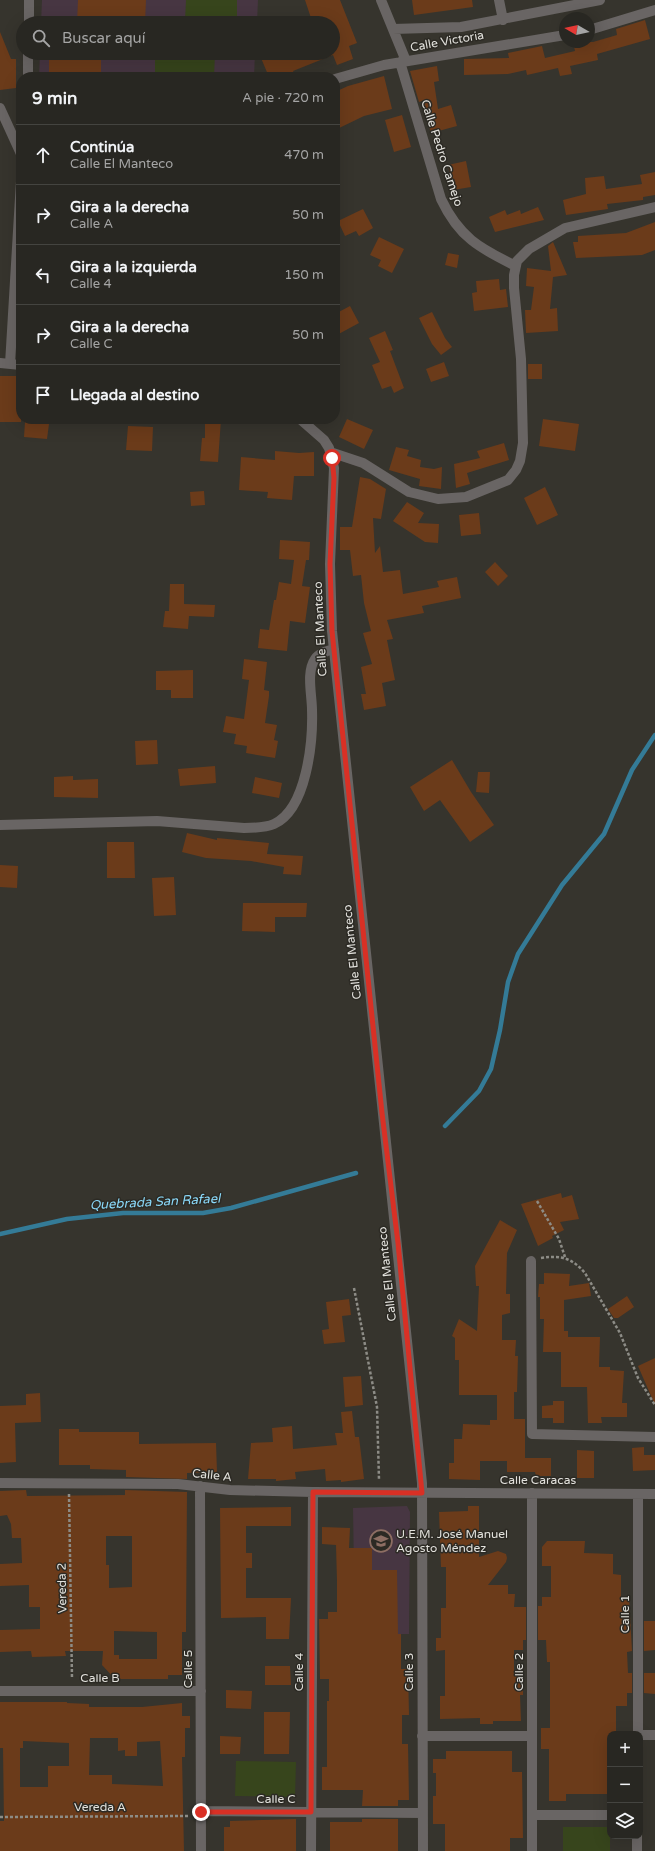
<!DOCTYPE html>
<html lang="es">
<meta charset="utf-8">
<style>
body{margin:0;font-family:"Varela Round",sans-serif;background:#34332f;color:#f1f3f6}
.controls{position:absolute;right:12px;bottom:12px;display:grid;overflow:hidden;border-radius:8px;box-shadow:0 4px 16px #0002}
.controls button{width:36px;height:36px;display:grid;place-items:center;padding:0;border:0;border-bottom:1px solid #444440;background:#282722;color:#f1f3f6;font:20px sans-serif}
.compass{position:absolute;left:559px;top:12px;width:36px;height:36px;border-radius:50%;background:#282722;box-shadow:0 4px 16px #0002;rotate:279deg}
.stop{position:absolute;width:12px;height:12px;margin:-9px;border:3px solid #d93025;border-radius:50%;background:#fff}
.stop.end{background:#d93025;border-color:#fff;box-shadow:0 1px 4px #0008}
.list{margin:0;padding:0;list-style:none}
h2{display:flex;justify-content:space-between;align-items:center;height:52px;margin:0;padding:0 16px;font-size:17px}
h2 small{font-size:13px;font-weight:400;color:#a5a5a5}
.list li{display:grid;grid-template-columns:26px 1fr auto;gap:12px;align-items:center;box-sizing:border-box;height:60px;padding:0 16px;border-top:1px solid #444440}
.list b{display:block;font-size:15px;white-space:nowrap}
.list p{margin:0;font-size:13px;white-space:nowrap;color:#a5a5a5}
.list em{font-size:13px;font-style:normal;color:#a5a5a5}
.icon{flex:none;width:22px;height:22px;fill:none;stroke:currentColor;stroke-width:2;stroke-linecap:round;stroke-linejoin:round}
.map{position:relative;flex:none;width:655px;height:1851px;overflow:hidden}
.search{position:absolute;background:#282722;box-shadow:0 4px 16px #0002;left:16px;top:16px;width:324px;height:44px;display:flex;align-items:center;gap:10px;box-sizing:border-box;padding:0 14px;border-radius:22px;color:#a5a5a5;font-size:15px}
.panel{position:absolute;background:#282722;box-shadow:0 4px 16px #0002;left:16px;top:72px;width:324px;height:352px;border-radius:16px}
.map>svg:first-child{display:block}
.education{fill:#473642}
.green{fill:#37451c}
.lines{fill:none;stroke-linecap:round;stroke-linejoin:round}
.stream{stroke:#347b97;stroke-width:4.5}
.building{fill:#6b3b1a;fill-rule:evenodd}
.path{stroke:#8d8c86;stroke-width:2.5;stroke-dasharray:3 2;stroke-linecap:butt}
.minor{stroke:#696564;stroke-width:10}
.route{stroke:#d93025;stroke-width:5}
.labels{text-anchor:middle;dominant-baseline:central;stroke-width:3;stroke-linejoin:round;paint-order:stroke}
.street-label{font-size:12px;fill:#e2e1dc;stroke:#2c2a24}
.poi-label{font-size:12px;fill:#e2e1dc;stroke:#2c2a24;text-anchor:start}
.water-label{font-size:13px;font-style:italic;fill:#8bdafb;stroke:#2c2a24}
</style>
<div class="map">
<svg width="655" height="1851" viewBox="0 0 655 1851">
<rect width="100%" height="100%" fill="#36342d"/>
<!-- education -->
<path class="education" d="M42,0H258L257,23H41Z
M40,53H255L254,77H39Z
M407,1506L410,1512L409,1634H359L354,1571L353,1508Z"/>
<!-- green -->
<path class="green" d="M186,0H237V22L185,21Z
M155,53H215L214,77H155Z
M236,1761L296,1762L295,1797L235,1796Z
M563,1827H610V1851H563Z"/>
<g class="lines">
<!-- stream -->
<path class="stream" d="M445,1126L479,1091L491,1069L500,1030L508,982L518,954L562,885L604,834L632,770L655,735
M0,1234L67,1219L123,1213H203L231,1208L356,1173"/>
</g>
<!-- building -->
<path class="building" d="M78,0H146L145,23H77Z
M305,0H340L357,43L349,46L353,59L337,65L333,55L293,71L296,77H269L261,58L274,53H333V23H322L319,16L311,18Z
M412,0H472L473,7L414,15Z
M645,20L650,39L597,54L598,60L570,66L572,74L560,76L558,68L527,75L526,70L508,74L464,75V59L509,58L508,53L542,46L545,58L575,51L573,42H593L617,35L616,29Z
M0,32L11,59H16V88L0,90Z
M49,53H101V77H49Z
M437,66L439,81L434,82L438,109L451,105L457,126L431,133L422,101L419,102L410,71Z
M384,76L392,109L364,116L335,130V92L348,86Z
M402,115L411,147L394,152L385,120Z
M466,161L471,187L453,190L448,165Z
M655,172V195L643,197V200L607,204L608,209L566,215L563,200L586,194L585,178L604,176L606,189L642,184L640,175Z
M538,207L544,220L495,232L489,217L505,210L507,215L520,210L521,214Z
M363,209L373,228L359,236L356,231L345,236L338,221Z
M655,222V250L642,255L576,258L573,242H578V236L626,233Z
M379,237L404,249L392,273L378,266L381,260L370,255Z
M553,242L567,275L553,277L550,309L557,308L558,331L526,333L525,310H531L534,287L526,286L527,268L551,271L548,246Z
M448,253L459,255L457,268L445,265Z
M499,279L500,290L506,289L508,307L474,311L472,293L477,292L476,281Z
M350,306L359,323L335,336V314Z
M432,312L445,338L452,347L441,355L432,344L419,318Z
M385,331L393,350L390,351L404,388L394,393L391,386L382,389L372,365L380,362L369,338Z
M444,362L449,376L431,382L426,369Z
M528,364H542V379H528Z
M0,376H21V422H0Z
M205,419H221L218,462L200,461L202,438H205Z
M347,419L373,430L364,449L339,437Z
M543,419L579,424L575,451L539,446Z
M25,422L49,424L47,439L24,437Z
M128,426L153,427L152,451L126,450Z
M504,443L509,460L467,473L470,484L456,488L454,464L480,458L477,451Z
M396,447L409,450L407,456L421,460L420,467L434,469L442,467L441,489L419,486L420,479L389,470Z
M275,451L299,453L314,452V476H294L292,500L267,498L268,492L239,490L241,457L275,460Z
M360,477L370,479L386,489L381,519L373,518L375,553L380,546L383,572L400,570L403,594L439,587L437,581L457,577L461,598L422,606L424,613L387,620L393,639L387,640L395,680L382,683L386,706L364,710L361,694H366L361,667L372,664L363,633L371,631L364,603L361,575L353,576L350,550H340V527H352Z
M545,487L558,515L537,525L524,498Z
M204,491L205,505L191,506L190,492Z
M407,502L424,513L418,523L439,524L438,543L425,542L393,521Z
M479,513L481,534L461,536L459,515Z
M280,540L310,542L309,560H306L302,586L310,587L305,623L290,621L287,651L258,648L260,629L269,630L274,600H276L279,582L291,584L294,560L279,559Z
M495,562L508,576L498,586L485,572Z
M170,584H184V604L215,605L214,617L189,616L188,629L163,627L165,611H169Z
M244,659L267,662L264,690L269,691V696L265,723L277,725L274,740L278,741L275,758L246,753L247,746L234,744L236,734L223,732L226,716L244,719L249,680L242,679Z
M193,670V698H171V690H156V671Z
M157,740L158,764L136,765L135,741Z
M452,760L471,792L494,825L470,842L440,800L424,811L410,787Z
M215,766L216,783L180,786L178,769Z
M478,772H490L489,793L476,792Z
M73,776V780L98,779V798L54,797V777Z
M255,777L282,783L279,798L252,793Z
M187,833L217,840V838L269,843L267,854L303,856L301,875L283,874L284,867L251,861L206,858L182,852Z
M107,842H134L135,878H107Z
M0,865L18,866L17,888L0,887Z
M174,877L176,915L154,916L152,878Z
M243,903H307L306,917H275V932L242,931Z
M561,1193L562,1198L572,1195L579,1219L560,1222L564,1230L552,1236L553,1238L538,1246L521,1204Z
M500,1220L517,1230L507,1253L506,1294H510V1313L502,1315V1340H516L515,1356H518L517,1392H514V1419H525V1458H551V1476H536L535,1472H507V1461H480V1480L449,1479V1463H454V1439H462L463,1424L490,1425V1420H497V1395H459V1360H455V1338L452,1336L459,1319L477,1331L479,1286H476L475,1266Z
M544,1273L570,1274L569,1286L589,1283L591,1296L564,1300V1331H568V1337H600L599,1367H610V1370L624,1371L622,1403H627V1417H601L602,1423H588L587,1387H561V1352H543L544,1319H540V1297H538L539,1284H544Z
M627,1296L634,1307L618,1318H614L608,1309Z
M349,1299L351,1315L342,1316L345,1342L324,1344L322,1330L329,1329L326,1302Z
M655,1358V1405L638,1366Z
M361,1376L363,1405L345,1407L343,1377Z
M40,1393L41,1422L15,1423L16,1462L0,1463V1406L26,1405V1394Z
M553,1401H564V1423H553V1418H542V1406L553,1405Z
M352,1411L355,1437H359L364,1479L341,1482V1480L326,1481L325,1469L295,1472L296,1479L276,1481V1479H248L251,1443L273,1442L272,1428L292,1426L293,1449L337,1445L335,1433H343L341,1412Z
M59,1429H79V1432H139V1444L216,1443L217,1472L187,1473V1479L126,1477V1470L90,1469V1465H59Z
M644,1447V1455H655V1470L633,1471L632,1448Z
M577,1450L594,1451V1478H577Z
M26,1490L27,1496L125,1495V1490L187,1492L186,1632H182V1675H168V1679H115L102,1665L103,1651H65L66,1656L32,1657L31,1651L0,1652V1630L40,1629V1607H29V1585L0,1586V1564L22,1563L21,1538H12L11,1524L7,1515L0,1516V1491ZM106,1536H132V1587L109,1588V1565H106ZM114,1631L157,1632V1659H119V1655H114Z
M468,1506H479V1557L498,1551L506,1554L507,1558L506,1562L488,1585H508V1594H515L514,1607H526V1640H523V1650H514V1673H523V1695H520L521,1721H493V1724H480V1718L440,1719V1696H445V1650L436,1651V1638H441V1608H446V1567H441L439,1512L468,1511Z
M291,1507V1526H246V1553H252V1568H246V1598H291L289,1639H266V1617L221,1618L220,1508Z
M322,1527L350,1528L349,1548H372V1570H397L398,1634H401V1669H408L409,1715H402V1744H408L409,1800H398V1806H362L363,1790H322V1767H327V1701H329V1679H320L319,1619H328V1612H337V1581L336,1545L322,1544Z
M547,1541H585L584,1553L613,1554V1574L621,1575V1597H629L632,1651L627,1652L628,1673H632V1693H627V1706H616V1734H610V1794H566V1801H549V1749H541V1728H550V1662H547L546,1640H538V1606H542V1597H551V1566H542V1547Z
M644,1621H655V1650L644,1651Z
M265,1666H290L291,1685H265Z
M644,1673H655V1694L644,1693Z
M226,1690L252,1691L251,1709L226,1708Z
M0,1702H67V1703L89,1704V1707H142L182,1703V1716H190V1728H185V1757H182L184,1851H0V1821H4L3,1748H0ZM90,1738H118V1751L125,1750V1756H137V1742L160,1741L163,1786L112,1784V1775H89ZM23,1741L69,1743V1766H48V1787H20V1748H23Z
M264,1712H290L289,1754H264Z
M220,1736L241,1737L240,1754H220Z
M446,1751H512V1772H522L523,1838H510V1851H445V1824H433V1796H436V1773H433V1759H446Z
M296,1819V1851H224V1827H230V1821Z
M362,1819H398V1851H330V1822H362Z"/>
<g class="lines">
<!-- path -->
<path class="path" d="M537,1201L559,1239L565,1257
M541,1258C561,1255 572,1258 585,1273L620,1333L638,1378L655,1405
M354,1288L377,1407L379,1480
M69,1494L72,1679
M0,1817L190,1816"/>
<!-- minor -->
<path class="minor" d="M29,0V23
M381,0L406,61
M499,0L503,20
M393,29L461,27L600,0
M589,30L655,10
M400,62L441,199C459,237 479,248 516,266
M28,77V53
M335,79L384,65L565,35
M0,108L21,154
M0,363L21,365
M10,364L21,181
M300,419L324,440L329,448L334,468L330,564L332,631L422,1483L423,1851
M330,452L363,463L409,492L438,499L466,497L508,480L516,470L520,461L523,443L521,359L514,288V275L517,261L529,249L565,228L655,207
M0,825L157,821L244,828C254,828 265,828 274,824C307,809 313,741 312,710C312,695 306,672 315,659C319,653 327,651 334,649
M531,1261L532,1434L655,1437
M0,1483L178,1484L230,1490L313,1492L655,1494
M200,1486L201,1851
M532,1493V1851
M0,1691H201
M638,1734V1494
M640,1735H655
M422,1736H532
M201,1811L423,1813
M532,1815H610
M311,1851L313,1492
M637,1851V1836"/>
</g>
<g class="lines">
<!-- route -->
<path class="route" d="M201,1812H311L313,1492L422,1493L398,1243L382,1113L332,631L330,564L334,478L332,458"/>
</g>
<!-- icons -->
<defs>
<g id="school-ring" transform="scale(1.15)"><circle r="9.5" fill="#2c2a24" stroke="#8d6e63" stroke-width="1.5"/><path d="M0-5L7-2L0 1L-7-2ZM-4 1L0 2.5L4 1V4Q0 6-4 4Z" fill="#8d6e63"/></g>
</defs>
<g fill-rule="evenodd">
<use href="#school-ring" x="381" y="1541"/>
</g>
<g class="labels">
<!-- street labels -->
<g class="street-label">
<text transform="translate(447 41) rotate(-10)">Calle Victoria</text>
<text transform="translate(442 153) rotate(72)">Calle Pedro Camejo</text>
<text transform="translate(320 629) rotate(-93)">Calle El Manteco</text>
<text transform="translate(352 952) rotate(-96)">Calle El Manteco</text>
<text transform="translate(387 1274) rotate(-96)">Calle El Manteco</text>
<text transform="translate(212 1475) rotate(6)">Calle A</text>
<text x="538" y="1480">Calle Caracas</text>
<text transform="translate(62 1588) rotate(-91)">Vereda 2</text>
<text transform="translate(625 1614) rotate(-90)">Calle 1</text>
<text transform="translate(188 1669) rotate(-90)">Calle 5</text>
<text transform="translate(299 1672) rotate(-90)">Calle 4</text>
<text transform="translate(409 1672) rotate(-90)">Calle 3</text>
<text transform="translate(519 1672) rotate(-90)">Calle 2</text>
<text x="100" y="1678">Calle B</text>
<text x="276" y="1799">Calle C</text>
<text x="100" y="1807">Vereda A</text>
</g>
<!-- poi labels -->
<g class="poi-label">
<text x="396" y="1534">U.E.M. José Manuel<tspan x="396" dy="14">Agosto Méndez</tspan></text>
</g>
<!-- water labels -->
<g class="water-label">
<text transform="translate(155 1202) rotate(-3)">Quebrada San Rafael</text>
</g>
</g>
</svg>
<div class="controls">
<button>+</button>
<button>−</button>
<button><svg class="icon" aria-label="layers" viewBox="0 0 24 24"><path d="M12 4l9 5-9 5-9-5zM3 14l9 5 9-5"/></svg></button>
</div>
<svg class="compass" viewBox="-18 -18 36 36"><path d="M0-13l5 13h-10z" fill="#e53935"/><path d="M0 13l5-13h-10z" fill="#a5a5a5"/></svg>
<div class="stop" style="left:332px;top:458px"></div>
<div class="stop end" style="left:201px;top:1812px"></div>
<div class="search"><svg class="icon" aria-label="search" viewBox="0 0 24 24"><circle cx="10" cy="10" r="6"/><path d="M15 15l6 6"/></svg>Buscar aquí</div>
<section class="panel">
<h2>9 min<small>A pie · 720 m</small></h2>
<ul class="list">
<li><svg class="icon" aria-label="ahead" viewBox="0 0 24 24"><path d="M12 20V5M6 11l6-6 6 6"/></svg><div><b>Continúa</b><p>Calle El Manteco</p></div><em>470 m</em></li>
<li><svg class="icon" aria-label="right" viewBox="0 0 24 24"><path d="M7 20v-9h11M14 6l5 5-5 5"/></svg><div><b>Gira a la derecha</b><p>Calle A</p></div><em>50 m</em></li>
<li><svg class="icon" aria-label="left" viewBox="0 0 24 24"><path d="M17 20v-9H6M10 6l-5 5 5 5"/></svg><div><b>Gira a la izquierda</b><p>Calle 4</p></div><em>150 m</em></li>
<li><svg class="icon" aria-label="right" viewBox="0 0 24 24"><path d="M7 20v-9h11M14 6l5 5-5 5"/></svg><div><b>Gira a la derecha</b><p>Calle C</p></div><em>50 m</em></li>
<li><svg class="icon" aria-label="arrive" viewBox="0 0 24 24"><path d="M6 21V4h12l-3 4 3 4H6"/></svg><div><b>Llegada al destino</b></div></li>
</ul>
</section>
</div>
